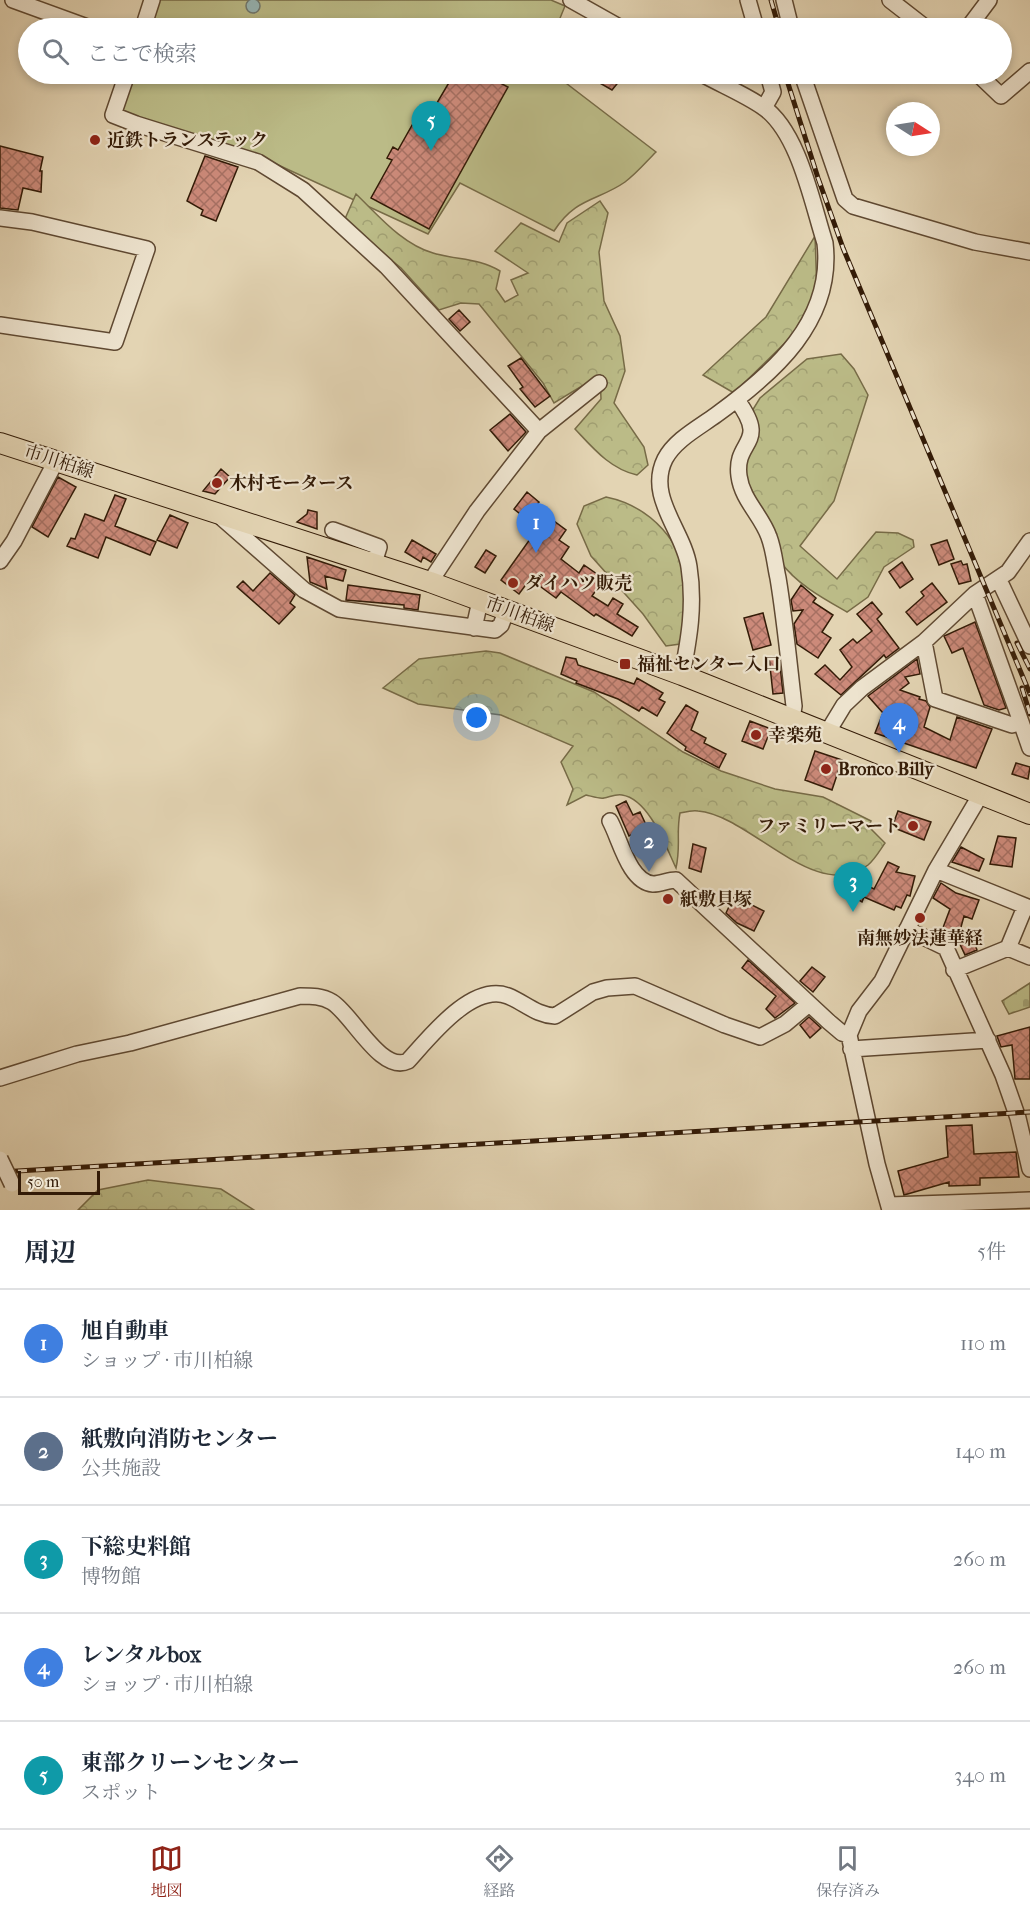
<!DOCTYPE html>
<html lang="ja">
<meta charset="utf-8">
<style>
body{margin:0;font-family:"IM FELL French Canon","Noto Serif JP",serif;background:#f2f2f3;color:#1f2937}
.compass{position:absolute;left:886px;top:102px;width:54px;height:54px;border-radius:50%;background:#fff;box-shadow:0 3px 9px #0003;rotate:102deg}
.scale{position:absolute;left:18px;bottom:15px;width:82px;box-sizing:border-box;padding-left:6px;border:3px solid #331b07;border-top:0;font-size:16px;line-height:21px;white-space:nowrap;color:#331b07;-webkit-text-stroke:4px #ede3ce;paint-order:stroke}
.you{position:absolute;left:477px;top:718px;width:21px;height:21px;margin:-15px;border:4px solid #fff;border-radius:50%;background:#1a73e8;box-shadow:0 0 0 9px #1a73e833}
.badge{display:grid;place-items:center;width:39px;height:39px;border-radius:50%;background:#8f2418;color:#fff;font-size:20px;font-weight:700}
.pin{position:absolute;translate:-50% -50px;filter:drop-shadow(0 2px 3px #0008)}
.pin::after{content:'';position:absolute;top:32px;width:21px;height:18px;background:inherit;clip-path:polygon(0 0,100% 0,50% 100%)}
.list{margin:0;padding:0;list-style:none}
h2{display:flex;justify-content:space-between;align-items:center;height:78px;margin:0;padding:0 24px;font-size:26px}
h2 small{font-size:20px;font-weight:400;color:#747a83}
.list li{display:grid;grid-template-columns:39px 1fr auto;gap:18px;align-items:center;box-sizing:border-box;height:108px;padding:0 24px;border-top:2px solid #e0e1e3}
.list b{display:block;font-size:22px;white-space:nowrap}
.list p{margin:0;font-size:20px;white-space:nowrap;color:#747a83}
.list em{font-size:20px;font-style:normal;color:#747a83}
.icon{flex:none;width:33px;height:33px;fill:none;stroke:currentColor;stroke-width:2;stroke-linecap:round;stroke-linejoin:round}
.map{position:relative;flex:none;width:1030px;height:1210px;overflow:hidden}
.search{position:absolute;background:#fff;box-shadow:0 3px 9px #0003;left:18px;right:18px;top:18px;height:66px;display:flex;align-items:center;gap:15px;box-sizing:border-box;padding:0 21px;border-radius:33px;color:#747a83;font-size:22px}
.sheet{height:618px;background:#fff}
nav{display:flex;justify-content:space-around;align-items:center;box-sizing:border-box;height:84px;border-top:2px solid #e0e1e3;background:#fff;font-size:16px;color:#747a83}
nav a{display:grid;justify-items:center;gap:3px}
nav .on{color:#8f2418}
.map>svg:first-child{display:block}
.green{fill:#bbbb87;stroke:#776b47;stroke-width:1.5}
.forest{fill:url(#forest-crowns);stroke:#776b47;stroke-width:1.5}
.cemetery{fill:url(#cemetery-stones);stroke:#776b47;stroke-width:1.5}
.water{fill:#97b6b5;stroke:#6f786f;stroke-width:1.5}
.building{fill:url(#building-cross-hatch);stroke:#331b07;stroke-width:1.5}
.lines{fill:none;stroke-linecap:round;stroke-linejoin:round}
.minor-casing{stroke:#5f4932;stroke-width:18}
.major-casing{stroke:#331b07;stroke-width:22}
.minor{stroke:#ede3ce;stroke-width:15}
.major{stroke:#e3d4b3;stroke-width:20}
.rail-casing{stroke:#331b07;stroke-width:5}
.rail{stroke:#ede3ce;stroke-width:3;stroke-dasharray:9;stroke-linecap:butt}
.minor-bridge-casing{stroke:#5f4932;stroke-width:18;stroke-linecap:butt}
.minor-bridge{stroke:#ede3ce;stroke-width:15}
.poi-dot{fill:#8f2418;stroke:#ede3ce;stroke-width:2}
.labels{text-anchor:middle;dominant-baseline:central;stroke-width:4.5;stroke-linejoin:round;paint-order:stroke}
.poi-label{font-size:18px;font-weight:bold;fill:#331b07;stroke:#ede3ce;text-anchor:start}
.street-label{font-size:18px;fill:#331b07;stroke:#ede3ce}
</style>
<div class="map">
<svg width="1030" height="1210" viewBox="0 0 1030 1210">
<defs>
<pattern id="forest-crowns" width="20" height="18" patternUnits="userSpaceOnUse" patternTransform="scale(1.5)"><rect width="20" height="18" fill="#bbbb87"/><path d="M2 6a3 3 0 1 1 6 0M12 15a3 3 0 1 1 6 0" fill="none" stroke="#a1a073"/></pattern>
<pattern id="cemetery-stones" width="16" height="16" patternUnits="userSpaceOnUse" patternTransform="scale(1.5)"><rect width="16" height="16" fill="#bbbb87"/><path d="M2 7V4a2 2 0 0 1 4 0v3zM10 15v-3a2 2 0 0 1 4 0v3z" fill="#a1a073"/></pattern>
<pattern id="building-cross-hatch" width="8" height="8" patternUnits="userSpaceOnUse" patternTransform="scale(1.5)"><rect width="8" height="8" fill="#cc8a7a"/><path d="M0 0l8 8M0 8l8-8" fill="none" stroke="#a67062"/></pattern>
</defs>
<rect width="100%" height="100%" fill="#e3d4b3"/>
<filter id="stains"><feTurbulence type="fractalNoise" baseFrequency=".00333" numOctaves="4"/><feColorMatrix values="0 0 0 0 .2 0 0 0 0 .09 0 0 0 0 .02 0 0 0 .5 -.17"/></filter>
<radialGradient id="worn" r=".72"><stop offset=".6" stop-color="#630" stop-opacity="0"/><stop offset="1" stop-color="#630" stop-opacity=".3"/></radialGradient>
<!-- green -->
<path class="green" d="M157,0H551L565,6L556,28H147Z
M131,74H554L656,152C646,162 636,174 625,182C598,201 576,197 554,231L460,183L428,234L263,158L124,116L119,106Z"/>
<!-- forest -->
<path class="forest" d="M356,194C379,216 402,244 433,253C456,260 480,258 500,271L496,289L505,302L518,295L511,280L528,273L495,251L521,223L559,242L567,223L600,201L608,213L599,252L604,301L620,336L625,371L614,403L644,447L648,465L637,475C610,469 593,448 575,429L601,399L600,375L554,403L543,383L479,304L461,303L439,310L401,268L344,221Z
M815,236L817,293L792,336L734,393L703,375L766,317Z
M841,354L854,369L868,395L834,501L800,546L837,579L876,532L898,533L913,540L914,547L884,567L868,597L847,612C824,599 796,584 780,561C763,535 762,499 742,475L752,411L760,398L807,359Z
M606,497C650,506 686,543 687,590C687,607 682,627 680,644L666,646L643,614L591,556L577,524L584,506Z
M486,651L500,653L594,692L683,752L721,771L775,789L823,797L871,821L869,827L885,843C880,850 875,859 868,865C816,905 750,815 698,811C692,810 685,812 680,813C676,833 681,846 676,868C666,847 649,799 622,795C615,794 610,797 604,798C599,799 591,796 586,795L567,805L573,789L561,762L573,746L501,715L418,704L383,688L419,659Z
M148,1180L221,1189L254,1210H78L98,1190Z"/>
<!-- cemetery -->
<path class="cemetery" d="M1030,983V1007L1009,1014L1002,1001Z"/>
<!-- water -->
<path class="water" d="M246 6a7 7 0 1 1 14 0a7 7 0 1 1-14 0Z"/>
<!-- building -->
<path class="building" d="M454,74H483L508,87L429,229L371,198L392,160L387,158L393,147L398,150L415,120L424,125Z
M584,74H625L612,90Z
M0,146L43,157L40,171H42L41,192L23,188L18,210L0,208Z
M205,156L238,167L216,221L201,215L203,210L187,201Z
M459,310L470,322L460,331L449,319Z
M521,358L550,396L535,407L520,389L523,387L508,366Z
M510,414L526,432L508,451L490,430Z
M221,469L230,477L215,494L203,491Z
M58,477L76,487L48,537L32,527Z
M527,492L539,502L535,507L566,530L559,540L569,547L561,559L579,573L584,565L604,579L592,596L608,606L613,598L623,604L617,614L638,627L632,636L596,614L594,616L561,592L556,598L530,579L519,594L501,580L538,528L514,509Z
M115,495L126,499L115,526L156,542L150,555L106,537L98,558L67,546L71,538L75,539L85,514L104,521Z
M308,510L317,512V529L297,522L307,514Z
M170,515L188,523L177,548L157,540Z
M412,540L436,554L431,562L423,557L421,562L405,552Z
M947,540L954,559L939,565L931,545Z
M486,550L496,556L485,573L475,567Z
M307,557L346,570L343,581L325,576L327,589L310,582Z
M961,561L963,565L967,564L971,581L959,584L951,564Z
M902,562L913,579L900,588L889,572Z
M270,573L295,595L290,603L295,607L279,624L237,587L243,581L253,591Z
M932,583L947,602L917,625L906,612L924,596L921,592Z
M348,585L420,595L418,610L404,608V605L346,600Z
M801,585L816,598L813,602L833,615L822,632L831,638L818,658L797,644L794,624L803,610L793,611L791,600Z
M872,602L882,614L877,619L899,648L886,658L884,655L841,695L815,674L825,665L840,680L852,667L840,650L853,639L857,643L872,631L857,614Z
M763,613L771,645L753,650L744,618Z
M975,622L1006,708L999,710L984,705L963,648L952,653L944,636Z
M779,656L783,693L773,694L769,657Z
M566,657L576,659L578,665L634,684L637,678L663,693L659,699L665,702L657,716L642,707L639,711L618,699L576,683L577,681L561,674Z
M917,659L920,674L905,677L909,683L900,690L920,697L919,699L926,701L930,707L924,727L950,740L957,717L992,729L976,768L875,733L883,713L868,696Z
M686,705L698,712L691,730L706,738L704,743L726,754L719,768L685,750L686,747L667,733Z
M750,721L771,729L763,749L742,741Z
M815,751L842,760L832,790L805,780Z
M1016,763L1030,767L1028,779L1012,774Z
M626,801L633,815L640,812L647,827L629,836L616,806Z
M898,811L931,822L924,840L892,827Z
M998,836L1016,838L1012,867L990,864Z
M693,844L706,848L701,872L689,868Z
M961,847L984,859L979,871L952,862Z
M888,862L899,867L896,872L915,876L910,896L907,895L901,908L896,906L894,910L864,897L862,902L842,890L847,881L850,882L852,878L874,889Z
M941,883L956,893L979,900L972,919L964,916L958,938L941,933L950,909L933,898Z
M734,896L764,911L754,931L737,923L726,913Z
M972,936L977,950L965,955L959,942Z
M748,960L795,1003L775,1018L766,1009L776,996L742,968Z
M812,967L825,977L813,992L800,981Z
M809,1017L821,1028L810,1038L800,1025Z
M1030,1027V1079H1015L1012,1045L1001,1047L997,1036Z
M972,1125L974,1154L1016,1152L1019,1177L980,1178V1185L949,1186V1182L904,1195L898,1171L948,1157L946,1126Z"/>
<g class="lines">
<!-- minor casing -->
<g class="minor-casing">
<path id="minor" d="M13,0L90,28
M571,0L621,28
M748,0L756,28
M784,0L791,28
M890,0L926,28
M143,28L152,0
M968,28L989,0
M127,74L113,115L136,124L258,162L303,190L386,266L539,431
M802,74L845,199L853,206L975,242L1030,252
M978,74L1001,96L1030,71
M764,108L773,92L768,74
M0,218L32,222L147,249L115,342L0,325
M737,400C770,445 734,439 739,476C742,500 762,516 769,537C774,550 775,565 778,578C785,620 789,664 794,706L792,719
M222,518L304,590L339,609L495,630L501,625L507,609
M333,530L379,547L374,563
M0,561L14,541L56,461
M999,580L1030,646
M430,582L477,511L539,431L599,383
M474,628L478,610
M924,642L935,699L1012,725L1021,722L975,594
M682,675C689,639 695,605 689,567C684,531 646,497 665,459C675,440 698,428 716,415C774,373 834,321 825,243C812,203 799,132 763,107C744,94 722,85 702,74
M1021,722L1030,748
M827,733L844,705L862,688L924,642L975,594L1008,572L1030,541
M610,821C620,839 629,882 653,884C661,884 668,880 676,880L829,1022L842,1033L849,1035
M936,870L1030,908
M907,929L946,948L1003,1075L1018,1118L1030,1169
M1008,948L1025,907
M954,970L1008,948L1030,957
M851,1049L988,1040
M0,1078L77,1054L130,1043L300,996C312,996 322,996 332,1002C352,1014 381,1074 408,1061C429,1038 472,982 508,996C525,1003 536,1015 555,1016L593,992L607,988L635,986L725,1025L760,1037L785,1024L809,1004
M890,1205L1030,1200
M890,1210L877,1164L849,1035L859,1011L882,981L936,870L981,794"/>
</g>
<!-- major casing -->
<g class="major-casing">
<path id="major" d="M0,443L430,582L682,675L1030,814"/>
</g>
<!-- minor -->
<use href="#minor" class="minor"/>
<!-- major -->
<use href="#major" class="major"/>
<!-- rail casing -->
<g class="rail-casing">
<path id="rail" d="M771,0L779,28
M785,74L818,178L843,248L1030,694
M1017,643L1030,669
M1022,688L1030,714
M0,1172L1030,1112"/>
</g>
<!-- rail -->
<use href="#rail" class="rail"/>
<!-- minor-bridge casing -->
<g class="minor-bridge-casing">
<path id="minor-bridge" d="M0,1159L12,1184"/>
</g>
<!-- minor-bridge -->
<use href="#minor-bridge" class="minor-bridge"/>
</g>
<!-- markers -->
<g class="poi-dot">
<circle cx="95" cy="140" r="6"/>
<circle cx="217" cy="483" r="6"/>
<circle cx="513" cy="583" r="6"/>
<rect x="619" y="658" width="12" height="12" rx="3"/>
<circle cx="756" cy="735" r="6"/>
<circle cx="826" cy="769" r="6"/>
<circle cx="913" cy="826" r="6"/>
<circle cx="668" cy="899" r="6"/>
<circle cx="920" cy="918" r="6"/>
</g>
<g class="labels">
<!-- poi labels -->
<g class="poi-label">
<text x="107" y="140">近鉄トランステック</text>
<text x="229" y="483">木村モータース</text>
<text x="525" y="583">ダイハツ販売</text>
<text x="637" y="664">福祉センター入口</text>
<text x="768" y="735">幸楽苑</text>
<text x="838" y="769">Bronco Billy</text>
<text x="901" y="826" text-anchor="end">ファミリーマート</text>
<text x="680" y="899">紙敷貝塚</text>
<text x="920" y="938" text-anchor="middle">南無妙法蓮華経</text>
</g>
<!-- street labels -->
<g class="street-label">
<text transform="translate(59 462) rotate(18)">市川柏線</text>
<text transform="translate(520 615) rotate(20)">市川柏線</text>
</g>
</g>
<rect width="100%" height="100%" filter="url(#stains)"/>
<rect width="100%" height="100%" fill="url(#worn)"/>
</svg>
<svg class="compass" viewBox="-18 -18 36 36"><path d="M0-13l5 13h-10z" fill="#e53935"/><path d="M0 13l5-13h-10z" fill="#747a83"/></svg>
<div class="scale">50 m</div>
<div class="you"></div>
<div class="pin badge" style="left:536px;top:553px;background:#3f7fe0">1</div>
<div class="pin badge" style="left:649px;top:872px;background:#5c6f8a">2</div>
<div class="pin badge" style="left:853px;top:912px;background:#0f9aa8">3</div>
<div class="pin badge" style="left:899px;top:753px;background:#3f7fe0">4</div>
<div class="pin badge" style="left:431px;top:151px;background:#0f9aa8">5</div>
<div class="search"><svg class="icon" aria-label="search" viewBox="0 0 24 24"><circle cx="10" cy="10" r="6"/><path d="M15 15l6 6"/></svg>ここで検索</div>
</div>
<section class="sheet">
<h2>周辺<small>5件</small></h2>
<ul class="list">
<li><span class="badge" style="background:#3f7fe0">1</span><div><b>旭自動車</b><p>ショップ · 市川柏線</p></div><em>110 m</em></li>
<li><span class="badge" style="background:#5c6f8a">2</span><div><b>紙敷向消防センター</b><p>公共施設</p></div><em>140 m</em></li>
<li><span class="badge" style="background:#0f9aa8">3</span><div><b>下総史料館</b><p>博物館</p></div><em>260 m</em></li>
<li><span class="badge" style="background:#3f7fe0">4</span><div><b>レンタルbox</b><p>ショップ · 市川柏線</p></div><em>260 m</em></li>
<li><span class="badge" style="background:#0f9aa8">5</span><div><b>東部クリーンセンター</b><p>スポット</p></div><em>340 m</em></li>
</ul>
</section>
<nav>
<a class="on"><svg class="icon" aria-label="map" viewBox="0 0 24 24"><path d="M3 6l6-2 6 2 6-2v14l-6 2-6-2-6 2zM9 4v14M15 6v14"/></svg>地図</a>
<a><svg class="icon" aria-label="directions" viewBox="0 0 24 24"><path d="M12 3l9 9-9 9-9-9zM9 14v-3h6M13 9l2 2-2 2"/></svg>経路</a>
<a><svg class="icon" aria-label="saved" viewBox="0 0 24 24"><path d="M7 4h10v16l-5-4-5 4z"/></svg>保存済み</a>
</nav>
